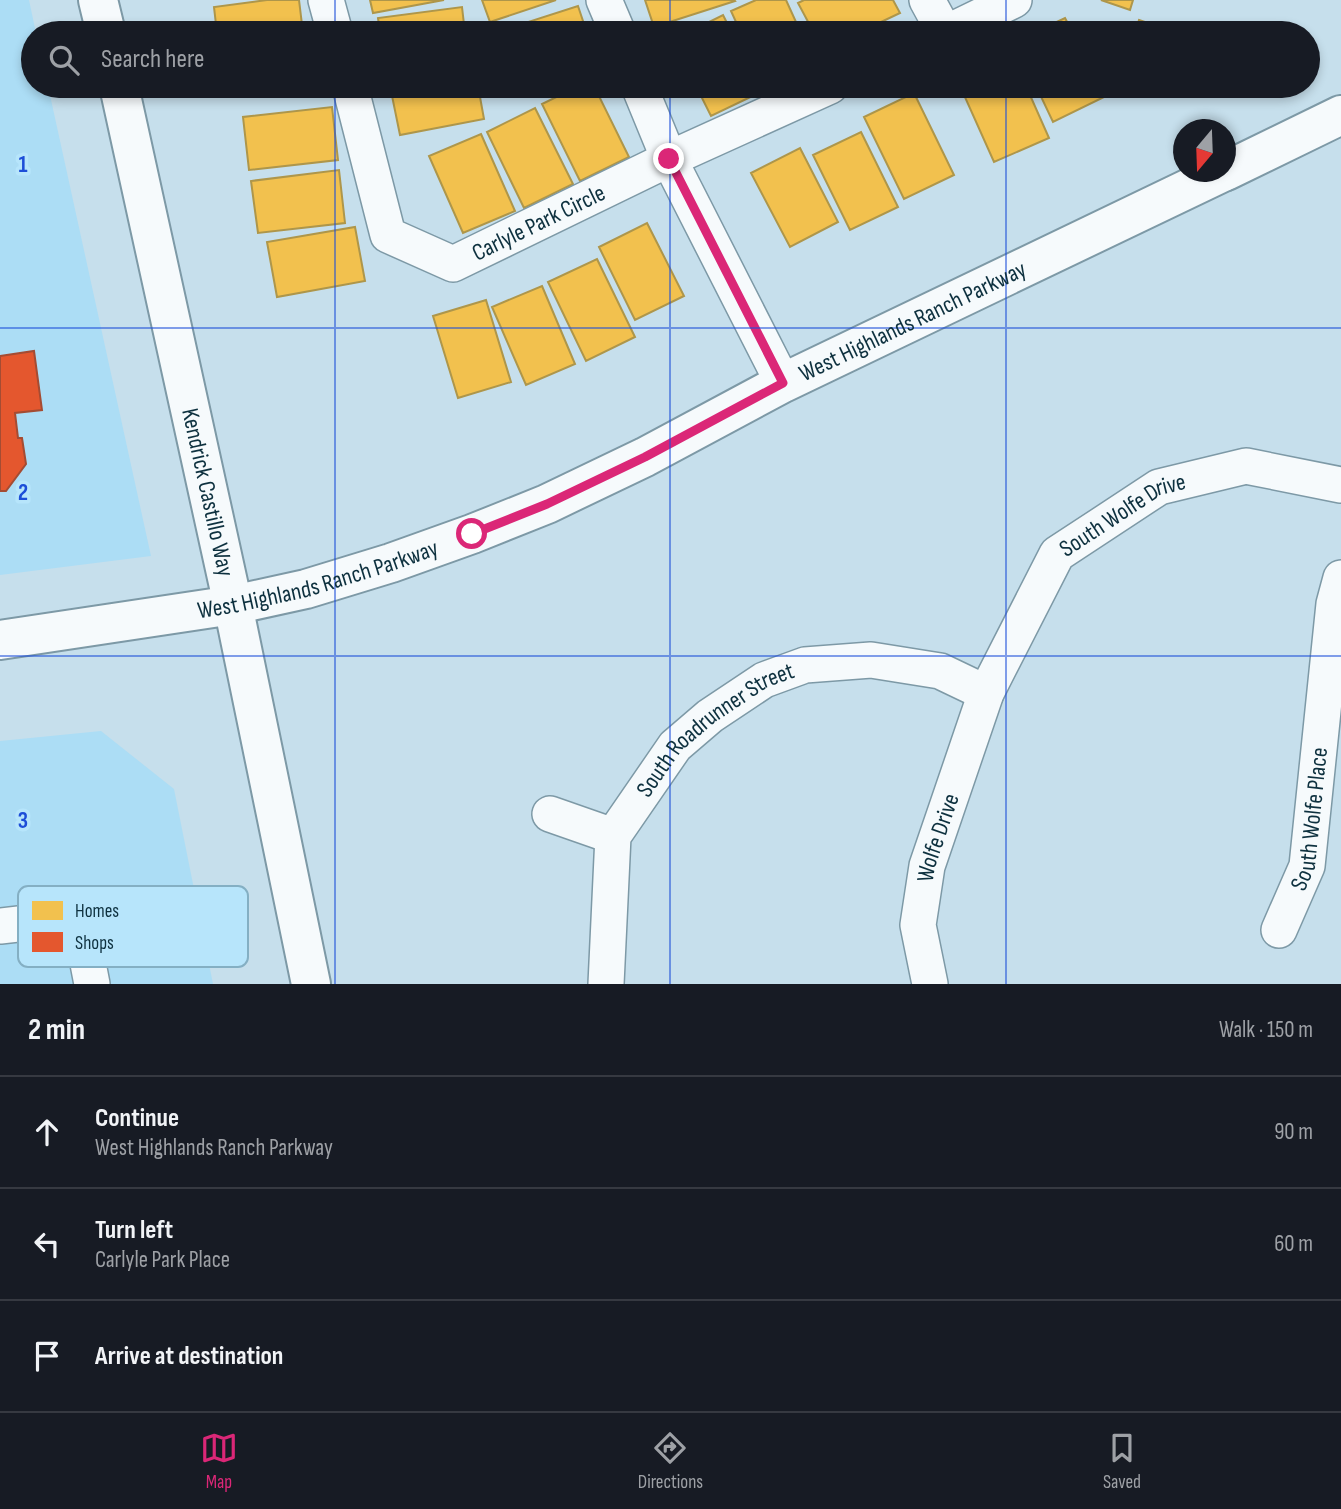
<!DOCTYPE html>
<meta charset="utf-8">
<style>
body{margin:0;font-family:"Sofia Sans Condensed",sans-serif;background:#20242c;color:#f1f3f6}
.compass{position:absolute;left:1173px;top:119px;width:63px;height:63px;border-radius:50%;background:#171b24;box-shadow:0 4px 10px #0003;rotate:199deg}
.stop{position:absolute;width:21px;height:21px;margin:-16px;border:5px solid #db2777;border-radius:50%;background:#fff}
.stop.end{background:#db2777;border-color:#fff;box-shadow:0 2px 7px #0008}
.list{margin:0;padding:0;list-style:none}
h2{display:flex;justify-content:space-between;align-items:center;height:91px;margin:0;padding:0 28px;font-size:30px}
h2 small{font-size:23px;font-weight:400;color:#9ea1a6}
.list li{display:grid;grid-template-columns:46px 1fr auto;gap:21px;align-items:center;box-sizing:border-box;height:112px;padding:0 28px;border-top:2px solid #363941}
.list b{display:block;font-size:26px;white-space:nowrap}
.list p{margin:0;font-size:23px;white-space:nowrap;color:#9ea1a6}
.list em{font-size:23px;font-style:normal;color:#9ea1a6}
.icon{flex:none;width:38px;height:38px;fill:none;stroke:currentColor;stroke-width:2;stroke-linecap:round;stroke-linejoin:round}
.map{position:relative;flex:none;width:1341px;height:984px;overflow:hidden}
.search{position:absolute;background:#171b24;box-shadow:0 4px 10px #0003;left:21px;right:21px;top:21px;height:77px;display:flex;align-items:center;gap:18px;box-sizing:border-box;padding:0 24px;border-radius:38px;color:#9ea1a6;font-size:26px}
.sheet{height:427px;background:#171b24}
nav{display:flex;justify-content:space-around;align-items:center;box-sizing:border-box;height:98px;border-top:2px solid #363941;background:#171b24;font-size:19px;color:#9ea1a6}
nav a{display:grid;justify-items:center;gap:4px}
nav .on{color:#db2777}
.map>svg:first-child{display:block}
.built{fill:#acddf5}
.homes{fill:#f2c14e;stroke:#ae964a;stroke-width:2}
.shops{fill:#e4572e;stroke:#a44c33;stroke-width:2}
.lines{fill:none;stroke-linecap:round;stroke-linejoin:round}
.minor-casing{stroke:#7d99a6;stroke-width:38}
.major-casing{stroke:#7d99a6;stroke-width:42}
.minor{stroke:#f6fafc;stroke-width:35}
.major{stroke:#f6fafc;stroke-width:38}
.route{stroke:#db2777;stroke-width:9}
.grid{fill:none;stroke:#1d4ed8;stroke-width:2;stroke-opacity:0.55}
.labels{text-anchor:middle;dominant-baseline:central;stroke-width:7;stroke-linejoin:round;paint-order:stroke}
.street-label{font-size:24px;fill:#0e313f;stroke:#b7e5fb}
.key{fill:#b7e5fb;stroke:#84afc3;stroke-width:2}
.key-label{font-size:19px;fill:#0e313f}
.grid-label{font-size:23px;text-anchor:middle;font-weight:bold;fill:#1d4ed8;stroke:#b7e5fb;stroke-width:7;stroke-linejoin:round;paint-order:stroke}
</style>
<div class="map">
<svg width="1341" height="984" viewBox="0 0 1341 984">
<rect width="100%" height="100%" fill="#c6dfec"/>
<!-- built -->
<path class="built" d="M0,0H29L36,33H33V86H48L151,556L0,575Z
M101,731L174,789L213,984H0V741Z"/>
<!-- homes -->
<path class="homes" d="M267,0H299L303,33H217L214,7Z
M370,0H444L373,13Z
M482,0H556L490,22Z
M645,0H734L735,1L654,27Z
M756,0H786L801,33H741L731,11Z
M804,0H893L900,13L858,33H814L798,3Z
M1101,0H1133L1130,10Z
M578,6L587,33L497,32Z
M462,7L465,33H380L378,18Z
M723,15L732,33H687Z
M1065,18L1073,33H1033Z
M1139,20L1177,33H1135Z
M390,86H478L484,119L400,135Z
M579,86H594L629,157L580,181L542,104Z
M696,86H758L761,92L711,116Z
M960,86H1026L1049,138L994,162Z
M1036,86H1099L1104,97L1053,122Z
M914,93L954,175L904,199L864,117Z
M332,107L338,160L249,170L243,117Z
M535,108L573,184L524,208L487,132Z
M861,132L898,207L850,230L813,155Z
M481,134L515,211L463,233L429,156Z
M800,148L838,222L790,247L751,173Z
M339,170L345,223L258,233L251,181Z
M647,223L684,296L635,320L599,247Z
M355,227L365,281L277,297L267,242Z
M597,259L635,337L586,361L548,282Z
M542,286L575,364L526,385L492,307Z
M486,300L511,382L458,398L433,316Z"/>
<!-- shops -->
<path class="shops" d="M34,351L42,410L15,413L18,438H22L26,464L6,491H0V356Z"/>
<g class="lines">
<!-- minor casing -->
<g class="minor-casing">
<g id="minor">
<path d="M326,0L335,33"/>
<path d="M604,0L618,33"/>
<path d="M927,0L945,33"/>
<path d="M946,33L1014,0"/>
<path id="s1" d="M350,86L388,235L453,264L669,159L830,86"/>
<path d="M639,86L669,159L783,383"/>
<path d="M550,814L613,836"/>
<path d="M0,926L79,917L92,984"/>
<path id="s2" d="M1279,930L1307,866L1334,604L1341,578"/>
<path id="s3" d="M606,984L613,836L675,746L710,716L764,680L805,665L871,660L940,671L986,693"/>
<path id="s4" d="M930,984L918,925L927,866L986,693L1057,554L1159,487L1246,466L1341,485"/>
</g>
</g>
<!-- major casing -->
<g class="major-casing">
<g id="major">
<path d="M98,0L106,33"/>
<path id="s5" d="M119,86L233,605L311,984"/>
<path d="M1226,171L1341,115"/>
<path id="s6" d="M0,640L233,605L306,589L391,563L472,534L547,504L645,457L783,383L1223,172"/>
</g>
</g>
<!-- minor -->
<use href="#minor" class="minor"/>
<!-- major -->
<use href="#major" class="major"/>
</g>
<g class="lines">
<!-- route -->
<path class="route" d="M472,534L547,504L645,457L783,383L669,159"/>
</g>
<!-- grid -->
<path class="grid" d="M335,0V33M670,0V33M1006,0V33M335,86V984M670,86V984M1006,86V984M0,328H1341M0,656H1341"/>
<g class="labels">
<!-- street labels -->
<g class="street-label">
<text stroke="none"><textPath href="#s1" startOffset="320">Carlyle Park Circle</textPath></text>
<text stroke="none"><textPath href="#s6" startOffset="975">West Highlands Ranch Parkway</textPath></text>
<text stroke="none"><textPath href="#s5" startOffset="416">Kendrick Castillo Way</textPath></text>
<text stroke="none"><textPath href="#s4" startOffset="536">South Wolfe Drive</textPath></text>
<text stroke="none"><textPath href="#s6" startOffset="324">West Highlands Ranch Parkway</textPath></text>
<text stroke="none"><textPath href="#s3" startOffset="299">South Roadrunner Street</textPath></text>
<text stroke="none"><textPath href="#s2" startOffset="117">South Wolfe Place</textPath></text>
<text stroke="none"><textPath href="#s4" startOffset="150">Wolfe Drive</textPath></text>
</g>
</g>
<!-- legend -->
<rect x="18" y="886" width="230" height="81" rx="10" class="key"/>
<rect x="32" y="901" width="31" height="19" fill="#f2c14e"/>
<rect x="32" y="932" width="31" height="20" fill="#e4572e"/>
<g class="key-label">
<text x="75" y="917">Homes</text>
<text x="75" y="949">Shops</text>
</g>
<g class="grid-label">
<text x="23" y="172">1</text>
<text x="23" y="500">2</text>
<text x="23" y="828">3</text>
</g>
</svg>
<svg class="compass" viewBox="-18 -18 36 36"><path d="M0-13l5 13h-10z" fill="#e53935"/><path d="M0 13l5-13h-10z" fill="#9ea1a6"/></svg>
<div class="stop" style="left:472px;top:534px"></div>
<div class="stop end" style="left:669px;top:159px"></div>
<div class="search"><svg class="icon" aria-label="search" viewBox="0 0 24 24"><circle cx="10" cy="10" r="6"/><path d="M15 15l6 6"/></svg>Search here</div>
</div>
<section class="sheet">
<h2>2 min<small>Walk · 150 m</small></h2>
<ul class="list">
<li><svg class="icon" aria-label="ahead" viewBox="0 0 24 24"><path d="M12 20V5M6 11l6-6 6 6"/></svg><div><b>Continue</b><p>West Highlands Ranch Parkway</p></div><em>90 m</em></li>
<li><svg class="icon" aria-label="left" viewBox="0 0 24 24"><path d="M17 20v-9H6M10 6l-5 5 5 5"/></svg><div><b>Turn left</b><p>Carlyle Park Place</p></div><em>60 m</em></li>
<li><svg class="icon" aria-label="arrive" viewBox="0 0 24 24"><path d="M6 21V4h12l-3 4 3 4H6"/></svg><div><b>Arrive at destination</b></div></li>
</ul>
</section>
<nav>
<a class="on"><svg class="icon" aria-label="map" viewBox="0 0 24 24"><path d="M3 6l6-2 6 2 6-2v14l-6 2-6-2-6 2zM9 4v14M15 6v14"/></svg>Map</a>
<a><svg class="icon" aria-label="directions" viewBox="0 0 24 24"><path d="M12 3l9 9-9 9-9-9zM9 14v-3h6M13 9l2 2-2 2"/></svg>Directions</a>
<a><svg class="icon" aria-label="saved" viewBox="0 0 24 24"><path d="M7 4h10v16l-5-4-5 4z"/></svg>Saved</a>
</nav>
